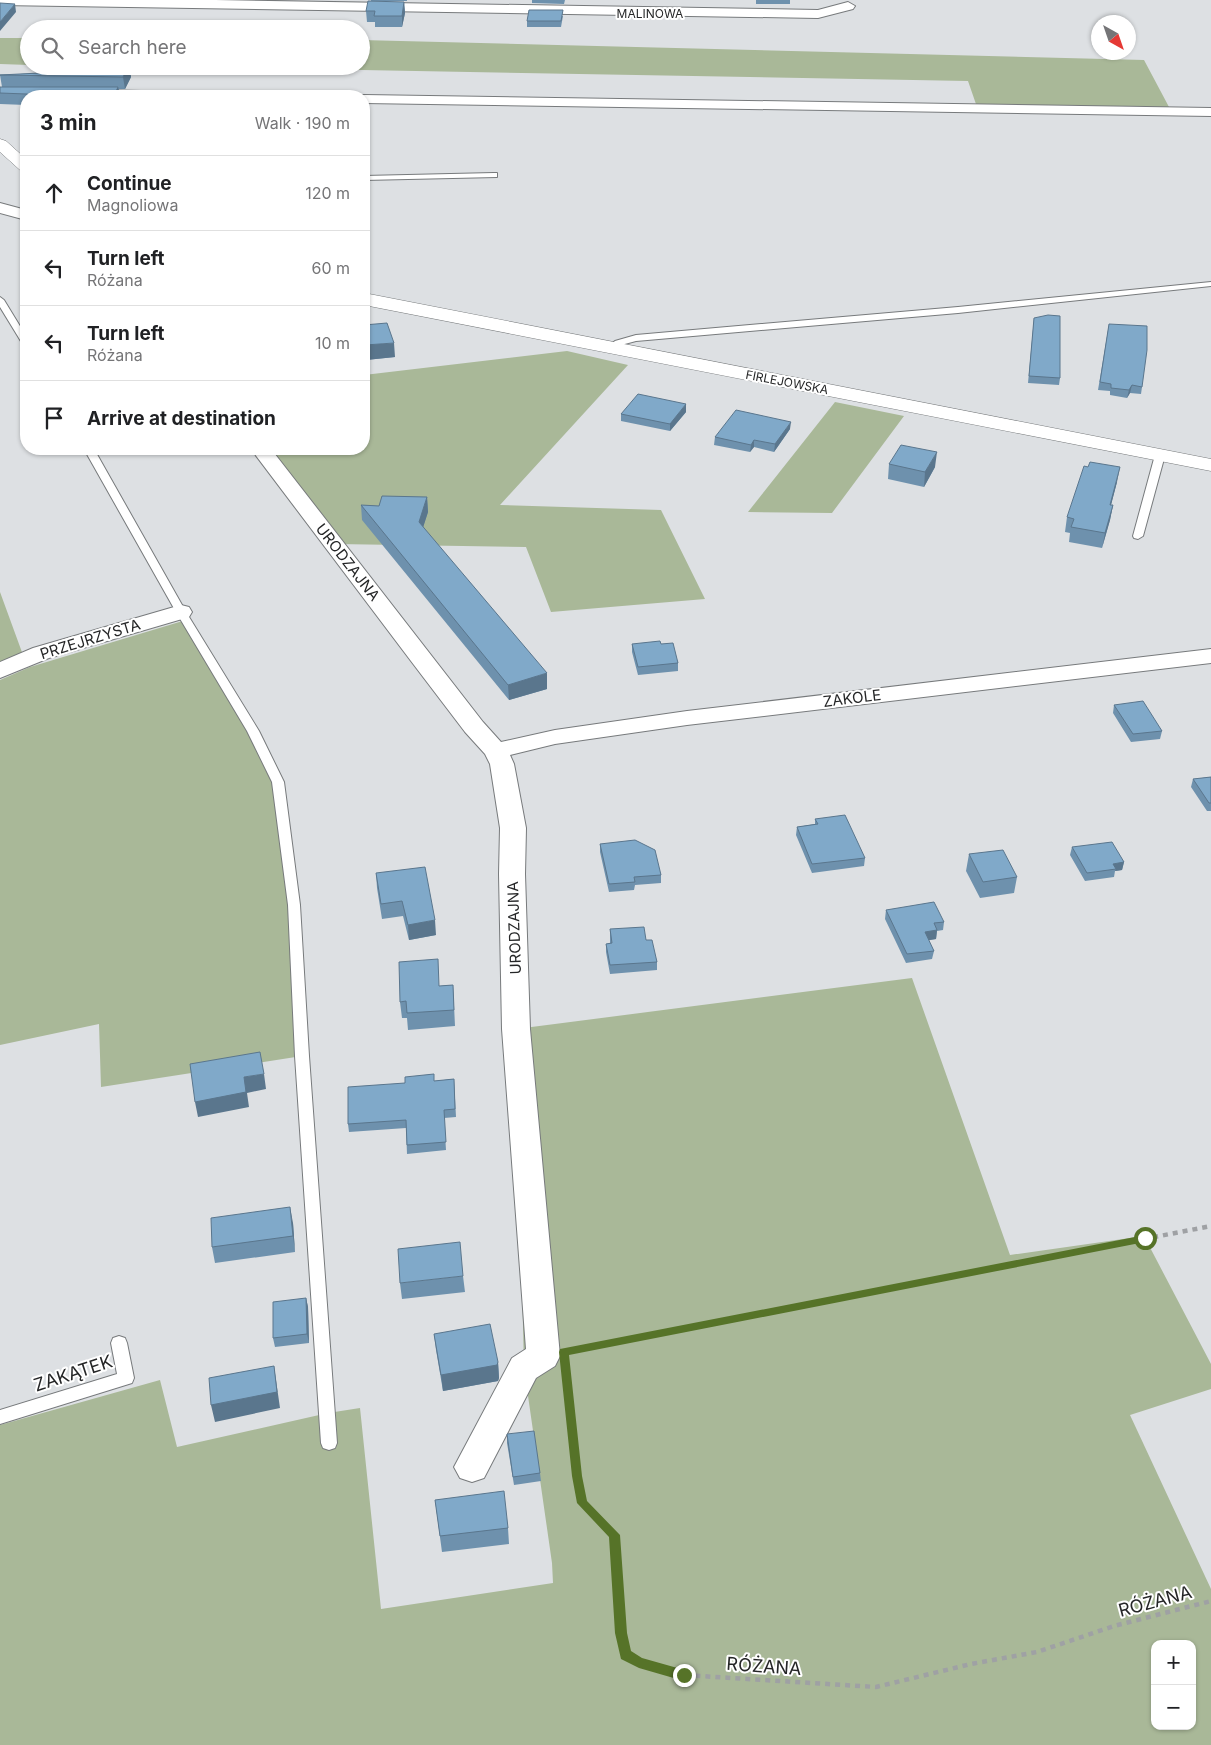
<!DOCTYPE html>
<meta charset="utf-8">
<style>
body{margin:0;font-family:Inter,sans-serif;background:#f6f6f6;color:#202124}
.controls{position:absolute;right:15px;bottom:15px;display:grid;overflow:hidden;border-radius:10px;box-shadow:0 1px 4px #0004}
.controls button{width:45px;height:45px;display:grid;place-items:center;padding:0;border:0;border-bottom:1px solid #e0e0e0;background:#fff;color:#202124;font:25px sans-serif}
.compass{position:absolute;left:1091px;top:15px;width:45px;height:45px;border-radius:50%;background:#fff;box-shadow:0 1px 4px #0004;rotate:140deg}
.stop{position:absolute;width:15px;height:15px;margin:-11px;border:4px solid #567328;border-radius:50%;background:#fff}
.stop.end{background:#567328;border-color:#fff;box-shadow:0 1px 5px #0008}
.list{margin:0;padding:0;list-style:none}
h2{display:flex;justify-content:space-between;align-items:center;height:65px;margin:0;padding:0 20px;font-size:21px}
h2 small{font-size:16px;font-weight:400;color:#757577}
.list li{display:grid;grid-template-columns:32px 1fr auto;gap:15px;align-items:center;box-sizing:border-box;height:75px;padding:0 20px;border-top:1px solid #e0e0e0}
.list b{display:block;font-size:19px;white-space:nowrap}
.list p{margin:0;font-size:16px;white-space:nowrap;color:#757577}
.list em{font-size:16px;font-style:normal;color:#757577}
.icon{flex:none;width:28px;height:28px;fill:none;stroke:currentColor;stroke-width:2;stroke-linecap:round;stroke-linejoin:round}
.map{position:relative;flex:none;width:1211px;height:1745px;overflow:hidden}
.search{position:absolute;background:#fff;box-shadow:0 1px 4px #0004;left:20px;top:20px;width:350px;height:55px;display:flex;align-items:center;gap:12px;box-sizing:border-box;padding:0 18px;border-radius:28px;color:#757577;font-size:19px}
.panel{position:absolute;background:#fff;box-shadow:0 1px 4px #0004;left:20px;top:90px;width:350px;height:365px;border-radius:20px}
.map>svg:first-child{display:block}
.green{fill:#a9b898;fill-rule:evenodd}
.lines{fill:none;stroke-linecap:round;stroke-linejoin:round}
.lane-casing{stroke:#777a7c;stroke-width:2}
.street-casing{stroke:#777a7c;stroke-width:2}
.secondary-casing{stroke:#777a7c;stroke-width:1}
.path{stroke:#9fa1a4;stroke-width:4.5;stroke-dasharray:5 5;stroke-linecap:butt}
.lane{fill:#fff;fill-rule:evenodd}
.street{fill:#fff;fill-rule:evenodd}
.secondary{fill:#fff;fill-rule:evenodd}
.wall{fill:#6e91ad}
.shaded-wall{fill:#5a768d}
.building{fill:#80a9c9;stroke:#5a768d}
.route{fill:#567328}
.labels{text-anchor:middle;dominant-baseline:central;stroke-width:4;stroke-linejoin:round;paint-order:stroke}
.far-street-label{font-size:12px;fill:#252627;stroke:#fff}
.street-label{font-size:15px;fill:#252627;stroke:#fff}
.near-street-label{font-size:18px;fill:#252627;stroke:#fff}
</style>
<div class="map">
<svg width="1211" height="1745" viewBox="0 0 1211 1745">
<rect width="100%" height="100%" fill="#dde0e3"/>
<!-- green -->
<path class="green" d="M0,38H29V65L0,64Z
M361,40L1144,60L1169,107H977L968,81L139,66H361Z
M567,351L628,365L500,505L661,510L705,599L551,612L526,547L336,544L268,449H364V375Z
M835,402L904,416L832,513L748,512Z
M0,592L23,655L0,665Z
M186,620L278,782L302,1056L101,1087L99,1024L0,1045V680L30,667Z
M912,978L1010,1255L1144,1236L1211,1364V1389L1130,1415L1211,1589V1745H0V1425L160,1380L177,1447L328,1413L360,1408L381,1609L553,1583L552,1563L524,1368L516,1029ZM1155,1644H1192V1726H1155Z"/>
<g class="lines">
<!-- lane casing -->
<g class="lane-casing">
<path id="lane" d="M494,173H497V177L364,180V176Z
M1211,282V286L958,313L636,341L621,345L614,350L607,348L615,341L636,335L958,307Z
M0,297L4,300L26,336V346L22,343L0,307Z
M84,449H94L186,612L259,731L284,782L300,905L309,1056L337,1443L335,1448L329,1450L323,1448L321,1443L295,1056L288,905L272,782L247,731L176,612Z
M1160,452L1165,455L1143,536L1138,539L1134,538L1133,536L1155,455Z
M119,1336L125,1338L127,1343L134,1378L132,1383L0,1424V1410L117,1374L111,1343L113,1338Z"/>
</g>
<!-- street casing -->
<g class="street-casing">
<path id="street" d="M0,0H215L818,10L848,2L855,6L853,9L818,18L0,5Z
M84,90L198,92L203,93L205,96H78L77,94L79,91Z
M364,95L1211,108V116L364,103V96H359Z
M0,203L26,210V220L0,213Z
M251,449H271L483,722L501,742L555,730L687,711L1211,649V663L687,725L555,744L510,755L514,764L526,828L525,874L530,1029L560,1356L555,1366L536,1378L484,1478L472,1482L460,1478L454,1467L512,1358L526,1349L502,1029L499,874L500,828L490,764L485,754L465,732L414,665Z
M181,605L189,607L192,612L189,617L49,658L0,678V662L33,648Z"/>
</g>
<!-- secondary casing -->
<g class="secondary-casing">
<path id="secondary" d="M0,139L6,141L26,159V172L20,170L0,152Z
M364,293L1211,459V471L364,305Z"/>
</g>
<!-- path -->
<path class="path" d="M574,1350L1211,1226
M566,1374L577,1476L582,1503L615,1535L621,1633L626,1655L639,1663L684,1675L876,1687L971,1664L1037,1652L1114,1626L1211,1601"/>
<!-- lane -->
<use href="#lane" class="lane"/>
<!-- street -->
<use href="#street" class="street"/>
<!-- secondary -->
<use href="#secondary" class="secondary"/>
</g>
<!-- wall -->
<path class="wall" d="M371,0H407V1H371Z
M532,0H565L564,4L532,3Z
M756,0H790V4H756Z
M404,2L405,13L402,27H375V22H367L366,11Z
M563,16L561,27H527V21Z
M100,66H129L131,77L125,89H119L120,96H26V105L0,104V87H2L0,75L99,70Z
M1034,318L1060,378L1059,385L1028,383Z
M1109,324L1142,387L1141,394L1130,393L1127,398L1110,395V391L1098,390Z
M364,325L395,357L366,360L364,352Z
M686,412L670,431L621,421V414Z
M790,429L774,452L754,447L750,452L714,445L715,437Z
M889,464L935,467L924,487L888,479Z
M1117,482L1111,505H1113L1110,520L1102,548L1069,542L1070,533L1065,532L1067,517Z
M427,497L428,512L423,527L547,689L509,700L362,520L361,505L379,506Z
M632,644H661L678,663V671L638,675L632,652Z
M1114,705L1162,731L1160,739L1131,742L1113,713Z
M1211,777V811H1207L1191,787L1193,779Z
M815,819L865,858L864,866L812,873L796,835L797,827L815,824Z
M600,844L661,875V883L635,885L634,890L609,892L600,852Z
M1072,847L1124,862L1122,870L1115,871L1114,877L1085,881L1070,855Z
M969,854L1017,877L1014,893L980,898L966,871Z
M376,873L436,935L409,940L403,916L382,919L377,888Z
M886,910L944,922L943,930L937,931L936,939L928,940L934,951L932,959L906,963L885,919Z
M610,929L646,940L657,962V970L610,974L606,952V944L610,943Z
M453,985L455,1026L408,1030L407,1018H402L400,1002L440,986Z
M454,1079L456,1117L444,1118L446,1150L407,1154L406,1128L349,1132L348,1124L434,1081Z
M293,1223L295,1252L215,1263L212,1247Z
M463,1276L465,1292L402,1299L400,1283Z
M306,1298L308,1307L309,1343L275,1347L273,1338Z
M434,1334L498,1362L499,1378L498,1381L443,1391L436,1350Z
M507,1434L540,1473L541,1481L514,1485L507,1443Z
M435,1500L508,1528L509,1544L442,1552Z"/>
<!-- shaded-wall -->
<path class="shaded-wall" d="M404,2L405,13L402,27V16Z
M15,4L16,12L0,31V22Z
M129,66L131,77L125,89L123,77Z
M118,87L120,96H114Z
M394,343L395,357L366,360L365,345Z
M1132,385L1130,393L1127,398L1129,390Z
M686,404V412L670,431V424Z
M791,422L790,429L774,452L775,444Z
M754,440V447L750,452L751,445Z
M937,452L935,467L924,487L925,472Z
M1120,467L1117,482L1107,520L1110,505Z
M427,497L428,512L420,537L419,522Z
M1113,505L1110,520L1102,548L1105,533Z
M547,673V689L509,700L508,685Z
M1124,862L1122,870L1115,871L1116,869L1113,864Z
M435,920L436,935L409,940L408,925Z
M937,930L936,939L924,941L925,932Z
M264,1074L266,1089L247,1093L249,1107L198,1117L195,1102L244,1077Z
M290,1207L293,1223L295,1252L293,1236Z
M306,1298L308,1307L309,1343L307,1334Z
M498,1362L499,1378L498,1381L443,1391L441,1375Z
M274,1366L280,1408L215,1422L211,1405Z"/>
<!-- building -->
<path class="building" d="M368,1L404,2L402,16H374L375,11H366Z
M0,3L15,4L0,22Z
M529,10H563L561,21H527Z
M100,66H129L123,77L0,75L99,70Z
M0,87H118L114,96H52L53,95L0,93Z
M1048,315L1060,316V378L1029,376L1034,318Z
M387,323L394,343L365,345L364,342V325Z
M1109,324L1147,326V350L1142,387L1132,385L1129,390L1111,388V384L1100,382Z
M638,394L686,404L670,424L621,414Z
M736,410L791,422L775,444L754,440L751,445L715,437Z
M901,445L937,452L925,472L889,464Z
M1090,462L1120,467L1110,505H1113L1105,533L1071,527L1074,519L1067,517L1084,466L1088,467Z
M382,496L427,497L419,522L547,673L508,685L361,505L379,506Z
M660,641L661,644L673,643L678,663L638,667L632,644Z
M1143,701L1162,731L1133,734L1114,705Z
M1211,777V803H1209L1193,779Z
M845,815L865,858L812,864L797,827L818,824L815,819Z
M635,840L655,850L661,875L634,877L635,882L609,884L600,844Z
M1112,842L1124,862L1113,864L1116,869L1087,873L1072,847Z
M1003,850L1017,877L983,882L969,854Z
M425,867L435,920L408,925L402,901L381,904L376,873Z
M934,902L944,922L934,923L937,930L925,932L934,951L907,954L886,910Z
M644,927L646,940H652L657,962L610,965L606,944L612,943L610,929Z
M438,959L439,986L453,985L454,1010L407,1013L406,1001L400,1002L399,962Z
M260,1052L264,1074L244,1077L246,1092L195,1102L190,1064Z
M434,1074V1081L454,1079L455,1109L444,1110L446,1142L407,1145L406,1120L348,1124V1087L405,1083V1077Z
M290,1207L293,1236L212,1247L211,1218Z
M460,1242L463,1276L400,1283L398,1249Z
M306,1298L307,1334L273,1338V1302Z
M490,1324L498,1362L497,1365L441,1375L434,1334Z
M274,1366L277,1392L211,1405L209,1378Z
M534,1431L540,1473L513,1477L507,1434Z
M504,1491L508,1528L440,1536L435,1500Z"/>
<!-- route -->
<path class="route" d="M1145,1235L1150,1238L1145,1242L569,1355L582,1476L587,1501L620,1535L627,1633L631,1651L642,1658L688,1671L689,1675L688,1679L684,1681L639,1668L621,1659L615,1633L609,1537L577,1503L572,1476L559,1352L560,1349Z"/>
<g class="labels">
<!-- far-street labels -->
<g class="far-street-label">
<text x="650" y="13">MALINOWA</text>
<text transform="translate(787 382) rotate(11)">FIRLEJOWSKA</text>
</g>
<!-- street labels -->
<g class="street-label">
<text transform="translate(348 562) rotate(52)">URODZAJNA</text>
<text transform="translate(90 639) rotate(-17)">PRZEJRZYSTA</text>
<text transform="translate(852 698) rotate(-7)">ZAKOLE</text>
<text transform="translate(514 928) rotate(-92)">URODZAJNA</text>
</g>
<!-- near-street labels -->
<g class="near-street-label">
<text transform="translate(73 1373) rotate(-18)">ZAKĄTEK</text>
<text transform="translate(1155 1601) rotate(-15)">RÓŻANA</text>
<text transform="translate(764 1666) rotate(4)">RÓŻANA</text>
</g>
</g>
</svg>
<div class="controls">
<button>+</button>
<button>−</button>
</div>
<svg class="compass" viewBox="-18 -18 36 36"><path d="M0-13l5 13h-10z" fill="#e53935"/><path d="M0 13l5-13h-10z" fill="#757577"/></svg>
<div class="stop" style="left:1145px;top:1238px"></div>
<div class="stop end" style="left:684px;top:1675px"></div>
<div class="search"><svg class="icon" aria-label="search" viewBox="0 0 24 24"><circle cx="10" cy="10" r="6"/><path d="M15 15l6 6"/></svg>Search here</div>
<section class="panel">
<h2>3 min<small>Walk · 190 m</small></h2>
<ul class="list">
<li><svg class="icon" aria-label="ahead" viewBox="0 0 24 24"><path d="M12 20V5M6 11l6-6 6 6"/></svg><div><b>Continue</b><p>Magnoliowa</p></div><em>120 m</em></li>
<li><svg class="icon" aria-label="left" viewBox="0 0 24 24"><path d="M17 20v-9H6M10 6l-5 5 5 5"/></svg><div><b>Turn left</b><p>Różana</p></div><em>60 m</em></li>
<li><svg class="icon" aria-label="left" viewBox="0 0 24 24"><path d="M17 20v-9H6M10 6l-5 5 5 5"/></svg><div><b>Turn left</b><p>Różana</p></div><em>10 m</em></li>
<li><svg class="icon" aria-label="arrive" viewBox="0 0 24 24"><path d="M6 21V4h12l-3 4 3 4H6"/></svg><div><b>Arrive at destination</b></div></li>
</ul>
</section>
</div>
